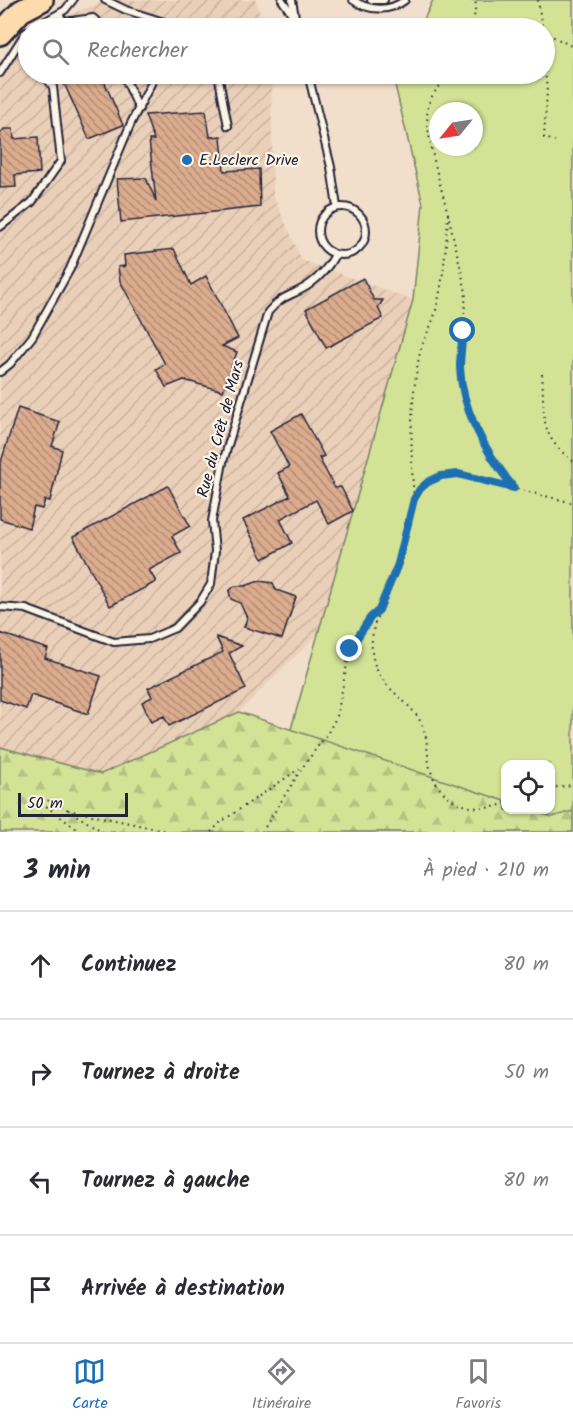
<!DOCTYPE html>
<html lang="fr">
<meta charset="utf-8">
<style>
body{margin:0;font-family:Kalam,sans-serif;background:#f2f2f3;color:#2b2b33}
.controls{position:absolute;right:18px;bottom:18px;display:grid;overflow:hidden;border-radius:12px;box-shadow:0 2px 4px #0004}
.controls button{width:54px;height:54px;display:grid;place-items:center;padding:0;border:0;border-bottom:2px solid #e1e1e2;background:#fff;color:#2b2b33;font:30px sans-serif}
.compass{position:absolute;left:429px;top:102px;width:54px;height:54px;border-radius:50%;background:#fff;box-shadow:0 2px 4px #0004;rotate:240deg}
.scale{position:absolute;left:18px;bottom:15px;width:110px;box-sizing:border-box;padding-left:6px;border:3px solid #22223b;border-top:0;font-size:16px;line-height:21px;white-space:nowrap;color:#22223b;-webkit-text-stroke:4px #fcf5e5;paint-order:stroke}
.stop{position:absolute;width:18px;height:18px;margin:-14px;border:4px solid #1f6fb2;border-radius:50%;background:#fff}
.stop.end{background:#1f6fb2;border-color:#fff;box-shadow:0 2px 6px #0008}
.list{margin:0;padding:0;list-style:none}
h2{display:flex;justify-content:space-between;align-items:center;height:78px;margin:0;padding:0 24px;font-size:26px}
h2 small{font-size:20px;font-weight:400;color:#7c7c81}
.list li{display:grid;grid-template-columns:39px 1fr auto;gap:18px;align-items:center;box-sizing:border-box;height:108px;padding:0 24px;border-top:2px solid #e1e1e2}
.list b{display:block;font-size:22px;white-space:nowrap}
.list em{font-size:20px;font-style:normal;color:#7c7c81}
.icon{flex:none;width:33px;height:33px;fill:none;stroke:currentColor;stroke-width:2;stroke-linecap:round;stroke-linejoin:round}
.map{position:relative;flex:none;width:573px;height:832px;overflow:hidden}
.search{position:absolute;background:#fff;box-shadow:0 2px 4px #0004;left:18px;right:18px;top:18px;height:66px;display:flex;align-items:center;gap:15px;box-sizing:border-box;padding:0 21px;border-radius:33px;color:#7c7c81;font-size:22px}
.sheet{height:510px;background:#fff}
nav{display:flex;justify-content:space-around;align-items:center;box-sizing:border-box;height:84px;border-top:2px solid #e1e1e2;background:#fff;font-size:16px;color:#7c7c81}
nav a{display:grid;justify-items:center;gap:3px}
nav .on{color:#1f6fb2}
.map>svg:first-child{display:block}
.industrial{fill:url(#industrial-furrows)}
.grass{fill:#d3e295;stroke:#7a8268;stroke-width:1.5;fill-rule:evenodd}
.forest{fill:url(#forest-firs);stroke:#7a8268;stroke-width:1.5}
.building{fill:url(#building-back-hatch);stroke:#22223b;stroke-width:1.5}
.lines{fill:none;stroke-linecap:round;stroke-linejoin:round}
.lane-casing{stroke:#22223b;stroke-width:10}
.highway-casing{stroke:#22223b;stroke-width:26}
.path{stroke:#22223b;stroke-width:2;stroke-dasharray:1.5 4.5;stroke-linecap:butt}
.lane{stroke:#fcf5e5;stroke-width:6}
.highway{stroke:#fedbac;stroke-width:21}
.route{stroke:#1f6fb2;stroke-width:8}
.poi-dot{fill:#1f6fb2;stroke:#fcf5e5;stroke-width:2}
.labels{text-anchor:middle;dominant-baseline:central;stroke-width:4.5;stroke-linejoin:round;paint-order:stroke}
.poi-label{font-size:16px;fill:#22223b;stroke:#fcf5e5;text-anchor:start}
.street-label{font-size:16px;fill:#22223b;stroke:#fcf5e5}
</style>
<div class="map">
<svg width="573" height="832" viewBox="0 0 573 832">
<defs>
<pattern id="industrial-furrows" width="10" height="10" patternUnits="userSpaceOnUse" patternTransform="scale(1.5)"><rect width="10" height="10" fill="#ebd0b9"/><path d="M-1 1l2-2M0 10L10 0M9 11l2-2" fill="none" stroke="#c9b2a0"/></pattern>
<pattern id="forest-firs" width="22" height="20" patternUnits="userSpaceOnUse" patternTransform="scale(1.5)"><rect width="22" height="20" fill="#d3e295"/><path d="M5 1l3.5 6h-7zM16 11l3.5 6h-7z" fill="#b5c281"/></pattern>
<pattern id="building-back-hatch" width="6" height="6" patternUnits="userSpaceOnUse" patternTransform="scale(1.5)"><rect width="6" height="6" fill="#dcac8e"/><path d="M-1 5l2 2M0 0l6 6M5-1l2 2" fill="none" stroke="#b28c75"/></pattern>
</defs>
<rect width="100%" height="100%" fill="#f2dfcb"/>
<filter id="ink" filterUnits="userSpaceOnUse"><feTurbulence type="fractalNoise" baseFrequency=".0167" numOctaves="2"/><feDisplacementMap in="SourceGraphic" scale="12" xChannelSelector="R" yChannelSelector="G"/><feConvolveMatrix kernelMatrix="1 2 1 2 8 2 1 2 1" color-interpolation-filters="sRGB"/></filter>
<g filter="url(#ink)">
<!-- industrial -->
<path class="industrial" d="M107,0H256L264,28H36Z
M28,31V74H271L273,195L302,260L413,300L318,634L239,712L101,774L0,747V78L25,33Z"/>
<!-- grass -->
<path class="grass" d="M433,0H573V832H194L291,729L413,300L423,204L395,85L400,74H544V28H420ZM438,111H474V147H438ZM506,764H550V810H506Z"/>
<!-- forest -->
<path class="forest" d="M239,712L505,801L506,810H530L552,817L573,811V832H0V747L101,774Z"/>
<!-- building -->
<path class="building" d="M60,74H101L123,125L89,139Z
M206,111L210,137L221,136L224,171L259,169L260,207L121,222L117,179L146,178L156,201L149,140H154L145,115Z
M4,129H13L14,139L38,137L40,173L15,175L16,187L0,188V134Z
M174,249L191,285L206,276L238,338L222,346L237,352L223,391L184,380L166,387L156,369L165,364L120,281L118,267L125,266L124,255Z
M363,278L374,300H383L378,308L383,318L326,348L306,309Z
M18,408L60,422L52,446L62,450L50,501L45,500L42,509L34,507L29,528L0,519V465Z
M301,414L324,456L319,458L335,488L341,487L353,511L329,524L316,500L280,519L292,543L263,559L243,520L290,496L278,473L289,467L270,431Z
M168,486L190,526L172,536L181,553L149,570L156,582L110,606L73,537Z
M259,581L273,583L276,590L296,597L282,639L244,627L247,618L240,603L231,599L229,591L235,586H245Z
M0,633L48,649L45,658L101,676L88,714L31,695L26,709L0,700Z
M216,637L242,646L229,653L246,689L169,726L164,716L151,722L142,702L152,697L148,688L223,652Z"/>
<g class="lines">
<!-- lane casing -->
<g class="lane-casing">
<path id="lane" d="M105,0L126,10L183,28
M282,0L292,14
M292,0L297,28
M353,0C368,11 390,12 405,0
M371,0H384
M59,14L64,22L93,18L104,28
M33,28L65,10L73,0
M25,33L28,44
M0,73L25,33L28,31
M123,74L139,109
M218,74L228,126
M308,74L331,167L337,207
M318 231a24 24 0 1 1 48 0a24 24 0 1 1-48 0Z
M0,227L32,202L61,161L53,87L44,74
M0,372L10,364L32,337L70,269L131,123L156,74
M0,607L26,609L114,642L149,639L175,628L200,602L211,584L215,551L212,521L223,462L268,312C284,293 294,296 310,284C321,276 329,266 335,255"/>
</g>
<!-- highway casing -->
<g class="highway-casing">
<path id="highway" d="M0,34L21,11L42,0"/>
</g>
<!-- path -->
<path class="path" d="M538,0L542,28
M473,28L476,0
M544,29L554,37L573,47
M544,59L547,91L544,138L555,141
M448,214C442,190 421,123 429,103C433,91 444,82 452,74
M542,374C545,413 537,435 573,461
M414,499C410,449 410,402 420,352C424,337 433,324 436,310C444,278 446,246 448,214L466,292L460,368L466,404L484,447L514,488
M550,788L573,785
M506,803C474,816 439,803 430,768C426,751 429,735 419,719C405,697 379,687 373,658C366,624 390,593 398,562C404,542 407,503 421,488C431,477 445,476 458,474L573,503
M68,810L171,832
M81,832L47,807L49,798L103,832
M211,832L221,822L299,769
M262,832L302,768L327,734L337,716L350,649L359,632L370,618L379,611"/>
<!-- lane -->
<use href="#lane" class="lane"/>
<!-- highway -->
<use href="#highway" class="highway"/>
</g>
</g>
<g class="lines" filter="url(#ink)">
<!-- route -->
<path class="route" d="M350,649L370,618L379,610L398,564L414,499L420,489L428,482L441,476L458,474L514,488C487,454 462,413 460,368C460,356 462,343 463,331"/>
</g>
<!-- markers -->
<circle class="poi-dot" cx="187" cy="160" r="6"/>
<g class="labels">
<!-- poi labels -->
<g class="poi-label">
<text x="199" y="160">E.Leclerc Drive</text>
</g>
<!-- street labels -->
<g class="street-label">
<text transform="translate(221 429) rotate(-75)">Rue du Crêt de Mars</text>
</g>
</g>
</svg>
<div class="controls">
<button><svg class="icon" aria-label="locate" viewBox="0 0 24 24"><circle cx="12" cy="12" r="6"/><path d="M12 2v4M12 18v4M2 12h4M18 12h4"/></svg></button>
</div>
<svg class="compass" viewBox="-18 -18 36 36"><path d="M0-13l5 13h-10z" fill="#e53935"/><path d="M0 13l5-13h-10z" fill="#7c7c81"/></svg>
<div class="scale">50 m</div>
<div class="stop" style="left:463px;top:331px"></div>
<div class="stop end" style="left:350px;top:649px"></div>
<div class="search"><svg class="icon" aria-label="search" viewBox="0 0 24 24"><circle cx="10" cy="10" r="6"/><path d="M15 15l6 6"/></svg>Rechercher</div>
</div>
<section class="sheet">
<h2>3 min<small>À pied · 210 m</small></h2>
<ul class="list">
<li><svg class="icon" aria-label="ahead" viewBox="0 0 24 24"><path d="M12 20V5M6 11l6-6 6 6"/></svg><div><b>Continuez</b></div><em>80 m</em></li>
<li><svg class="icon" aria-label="right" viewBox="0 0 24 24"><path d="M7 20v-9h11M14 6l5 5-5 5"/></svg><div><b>Tournez à droite</b></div><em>50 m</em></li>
<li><svg class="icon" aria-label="left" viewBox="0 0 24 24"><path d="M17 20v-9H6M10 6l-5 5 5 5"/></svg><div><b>Tournez à gauche</b></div><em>80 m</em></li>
<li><svg class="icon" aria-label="arrive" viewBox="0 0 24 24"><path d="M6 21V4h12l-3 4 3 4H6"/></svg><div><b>Arrivée à destination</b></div></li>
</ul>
</section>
<nav>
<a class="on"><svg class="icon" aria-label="map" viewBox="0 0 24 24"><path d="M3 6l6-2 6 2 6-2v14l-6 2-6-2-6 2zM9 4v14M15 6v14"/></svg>Carte</a>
<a><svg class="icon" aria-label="directions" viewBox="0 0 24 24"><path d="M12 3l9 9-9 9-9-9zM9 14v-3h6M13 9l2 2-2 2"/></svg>Itinéraire</a>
<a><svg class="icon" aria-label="saved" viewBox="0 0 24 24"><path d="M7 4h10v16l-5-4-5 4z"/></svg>Favoris</a>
</nav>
